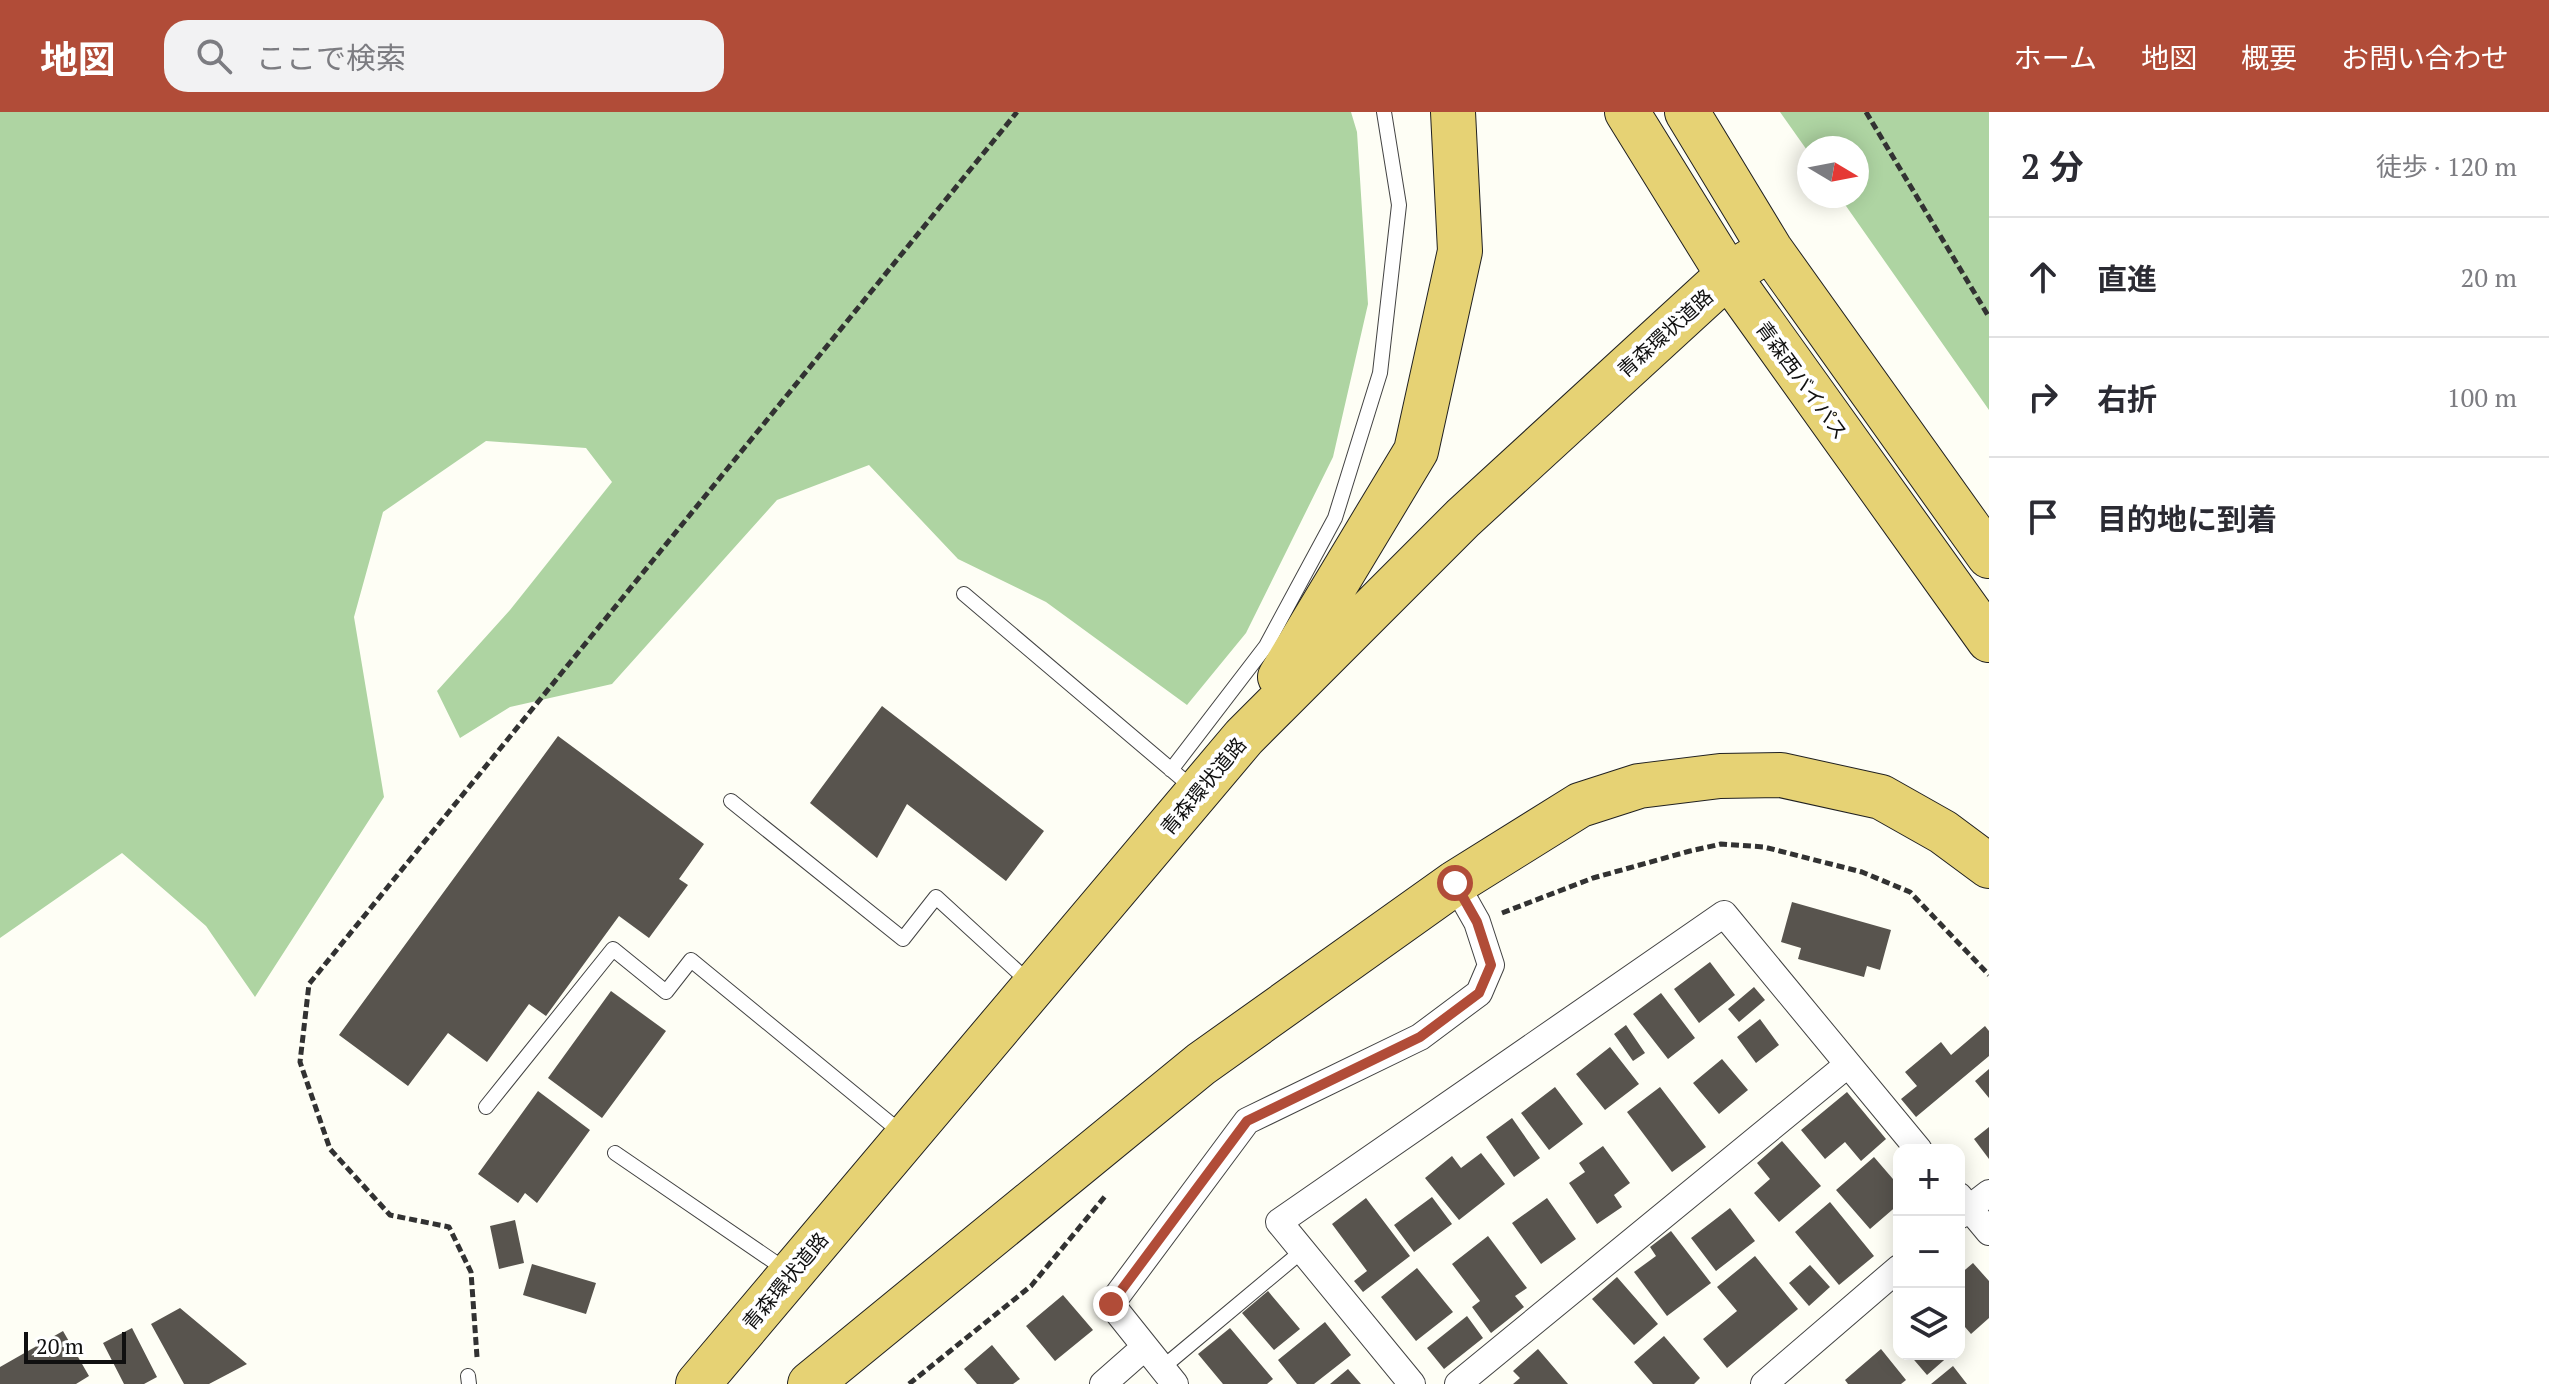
<!DOCTYPE html>
<html lang="ja">
<meta charset="utf-8">
<style>
body{margin:0;font-family:"PT Serif","Noto Sans JP",serif;background:#f2f2f3;color:#2b2b33}
.controls{position:absolute;right:24px;bottom:24px;display:grid;overflow:hidden;border-radius:16px;box-shadow:0 4px 20px #0003}
.controls button{width:72px;height:72px;display:grid;place-items:center;padding:0;border:0;border-bottom:2px solid #e1e1e2;background:#fff;color:#2b2b33;font:40px sans-serif}
.compass{position:absolute;left:1797px;top:24px;width:72px;height:72px;border-radius:50%;background:#fff;box-shadow:0 4px 20px #0003;rotate:100deg}
.scale{position:absolute;left:24px;bottom:20px;width:102px;box-sizing:border-box;padding-left:8px;border:4px solid #101010;border-top:0;font-size:22px;line-height:28px;white-space:nowrap;color:#101010;-webkit-text-stroke:6px #fff;paint-order:stroke}
.stop{position:absolute;width:24px;height:24px;margin:-18px;border:6px solid #b14c38;border-radius:50%;background:#fff}
.stop.end{background:#b14c38;border-color:#fff;box-shadow:0 2px 8px #0008}
.list{margin:0;padding:0;list-style:none}
h2{display:flex;justify-content:space-between;align-items:center;height:104px;margin:0;padding:0 32px;font-size:34px}
h2 small{font-size:26px;font-weight:400;color:#7c7c81}
.list li{display:grid;grid-template-columns:52px 1fr auto;gap:24px;align-items:center;box-sizing:border-box;height:120px;padding:0 32px;border-top:2px solid #e1e1e2}
.list b{display:block;font-size:30px;white-space:nowrap}
.list em{font-size:26px;font-style:normal;color:#7c7c81}
.icon{flex:none;width:44px;height:44px;fill:none;stroke:currentColor;stroke-width:2;stroke-linecap:round;stroke-linejoin:round}
.map{position:relative;flex:none;width:1989px;height:1272px;overflow:hidden}
header{display:flex;align-items:center;gap:48px;box-sizing:border-box;height:112px;padding:0 40px;background:#b14c38;color:#fff}
header strong{font-size:38px}
nav{display:flex;gap:44px;margin-inline-start:auto;font-size:28px}
.search{width:560px;height:72px;background:#f2f2f3;display:flex;align-items:center;gap:20px;box-sizing:border-box;padding:0 28px;border-radius:24px;color:#7c7c81;font-size:30px}
main{display:flex}
aside{flex:1;background:#fff}
.map>svg:first-child{display:block}
.forest{fill:#aed4a2}
.building{fill:#58544e}
.lines{fill:none;stroke-linecap:round;stroke-linejoin:round}
.service-casing{stroke:#434343;stroke-width:16}
.minor-casing{stroke:#434343;stroke-width:28}
.trunk-casing{stroke:#212121;stroke-width:46}
.path{stroke:#323232;stroke-width:5;stroke-dasharray:8 4;stroke-linecap:butt}
.service{stroke:#fff;stroke-width:14}
.minor{stroke:#fff;stroke-width:26}
.trunk{stroke:#e6d274;stroke-width:44}
.route{stroke:#b14c38;stroke-width:10}
.labels{text-anchor:middle;dominant-baseline:central;stroke-width:8;stroke-linejoin:round;paint-order:stroke}
.street-label{font-size:20px;fill:#101010;stroke:#fff}
</style>
<header>
<strong>地図</strong>
<div class="search"><svg class="icon" aria-label="search" viewBox="0 0 24 24"><circle cx="10" cy="10" r="6"/><path d="M15 15l6 6"/></svg>ここで検索</div>
<nav><a>ホーム</a><a>地図</a><a>概要</a><a>お問い合わせ</a></nav>
</header>
<main>
<div class="map">
<svg width="1989" height="1272" viewBox="0 0 1989 1272">
<rect width="100%" height="100%" fill="#fefef5"/>
<!-- forest -->
<path class="forest" d="M0,0H1351L1357,20L1368,192L1333,345L1246,521L1187,593L1046,490L958,447L869,353L777,388L612,572L510,595L460,626L437,579L510,498L612,370L586,336L486,329L383,400L354,505L384,685L255,885L206,814L122,741L0,826Z
M1780,0H1989V298L1839,84H1857V36H1809V41Z"/>
<!-- building -->
<path class="building" d="M882,594L1044,719L1006,769L907,692L877,746L810,691Z
M558,624L704,732L679,767L688,773L649,826L619,804L546,904L529,892L487,950L448,921L408,974L339,923Z
M1792,790L1891,818L1880,858L1867,854L1864,865L1798,847L1801,836L1781,830Z
M1710,850L1735,883L1699,911L1674,877Z
M1754,875L1765,888L1739,910L1728,897Z
M611,879L666,919L602,1006L548,966Z
M1661,881L1695,926L1668,947L1633,902Z
M1760,907L1779,933L1756,951L1737,925Z
M1626,913L1645,941L1633,949L1614,922Z
M1985,914L1989,919V944L1916,1005L1901,987L1917,974L1905,960L1941,930L1951,943Z
M1610,935L1639,972L1605,998L1576,962Z
M1722,947L1748,978L1719,1002L1693,971Z
M1989,957V986L1975,969Z
M1555,975L1583,1012L1549,1038L1521,1001Z
M1660,975L1706,1035L1672,1060L1627,1000Z
M538,979L590,1018L537,1091L525,1081L518,1091L478,1062Z
M1847,980L1886,1027L1861,1049L1845,1030L1825,1047L1801,1018Z
M1512,1006L1540,1046L1514,1065L1486,1025Z
M1989,1015V1047L1974,1027Z
M1782,1029L1821,1074L1779,1110L1754,1081L1770,1067L1757,1051Z
M1603,1034L1630,1071L1614,1083L1622,1095L1597,1112L1569,1071L1585,1060L1579,1051Z
M1481,1041L1505,1072L1459,1108L1425,1066L1452,1044L1461,1056Z
M1874,1045L1899,1074V1092L1870,1117L1836,1078Z
M1432,1085L1452,1112L1414,1140L1394,1113Z
M1366,1086L1410,1144L1363,1180L1354,1169L1367,1159L1332,1112Z
M1547,1086L1576,1127L1541,1152L1512,1111Z
M1830,1090L1874,1144L1839,1173L1795,1120Z
M1730,1096L1755,1129L1716,1159L1691,1126Z
M515,1108L524,1151L499,1157L490,1114Z
M1671,1119L1711,1171L1667,1204L1634,1160L1656,1144L1650,1135Z
M1488,1124L1527,1176L1515,1184L1524,1195L1491,1221L1472,1195L1480,1189L1452,1152Z
M1755,1144L1798,1197L1727,1256L1703,1227L1737,1199L1717,1175Z
M1973,1151L1989,1169V1206L1971,1222L1959,1208V1163Z
M532,1152L596,1171L586,1202L523,1183Z
M1810,1153L1830,1175L1809,1194L1789,1171Z
M1417,1156L1453,1200L1416,1229L1381,1185Z
M1617,1165L1658,1212L1634,1233L1592,1187Z
M1268,1179L1300,1217L1274,1238L1242,1201Z
M1063,1183L1093,1218L1055,1249L1026,1214Z
M180,1196L247,1252L209,1272H184L151,1212Z
M1467,1204L1483,1226L1444,1257L1427,1236Z
M1325,1210L1351,1243L1314,1272H1297L1278,1248Z
M132,1216L157,1265L144,1272H124L103,1231Z
M1230,1216L1273,1267L1267,1272H1223L1198,1242Z
M63,1219L89,1264L76,1272H0V1255Z
M1664,1224L1700,1266L1694,1272H1653L1634,1250Z
M992,1233L1020,1267L1013,1272H977L964,1257Z
M1538,1237L1568,1272H1513L1520,1266L1513,1259Z
M1881,1237L1906,1268L1901,1272H1848L1845,1268Z
M1909,1242H1951L1927,1263Z
M1953,1254L1967,1272H1931Z
M1348,1257L1361,1272H1330Z"/>
<g class="lines">
<!-- service casing -->
<g class="service-casing">
<path id="service" d="M964,482L1194,677
M1171,658L1266,534L1335,406L1380,261L1399,93L1384,0
M731,689L903,827L936,785L1030,871
M486,995L613,837L666,880L691,848L903,1022
M615,1041L786,1158
M1162,1256L1301,1140
M468,1264L469,1272"/>
</g>
<!-- minor casing -->
<g class="minor-casing">
<path id="minor" d="M1959,1084L1989,1120
M1959,1104L1989,1081
M1103,1272L1145,1235
M1175,1272L1111,1192L1247,1009L1420,925L1479,881L1491,853L1477,810L1455,771
M1412,1272L1279,1110L1724,802L1919,1038
M1458,1272L1846,954
M1764,1272L1899,1156"/>
</g>
<!-- trunk casing -->
<g class="trunk-casing">
<path id="trunk" d="M1627,0L1728,163L1989,528
M1687,0L1770,137L1989,444
M1280,565L1416,339L1460,139L1453,0
M698,1272L1244,625L1463,406L1728,163L1770,137
M810,1272L1201,952L1455,771L1580,693L1639,674L1720,664L1781,663L1881,685L1943,720L1989,754"/>
</g>
<!-- path -->
<path class="path" d="M1866,0L1989,205
M1502,801L1593,766L1690,739L1721,732L1764,735L1862,760L1910,780L1989,863
M477,1245L471,1160L449,1115L390,1103L330,1037L300,950L309,872L1017,0
M909,1272L1031,1174L1107,1082"/>
<!-- service -->
<use href="#service" class="service"/>
<!-- minor -->
<use href="#minor" class="minor"/>
<!-- trunk -->
<use href="#trunk" class="trunk"/>
</g>
<g class="lines">
<!-- route -->
<path class="route" d="M1111,1192L1247,1009L1420,925L1479,881L1491,853L1477,810L1455,771"/>
</g>
<g class="labels">
<!-- street labels -->
<g class="street-label">
<text transform="translate(1665 221) rotate(-42)">青森環状道路</text>
<text transform="translate(1802 268) rotate(54)">青森西バイパス</text>
<text transform="translate(1203 674) rotate(-50)">青森環状道路</text>
<text transform="translate(785 1169) rotate(-50)">青森環状道路</text>
</g>
</g>
</svg>
<div class="controls">
<button>+</button>
<button>−</button>
<button><svg class="icon" aria-label="layers" viewBox="0 0 24 24"><path d="M12 4l9 5-9 5-9-5zM3 14l9 5 9-5"/></svg></button>
</div>
<svg class="compass" viewBox="-18 -18 36 36"><path d="M0-13l5 13h-10z" fill="#e53935"/><path d="M0 13l5-13h-10z" fill="#7c7c81"/></svg>
<div class="scale">20 m</div>
<div class="stop" style="left:1455px;top:771px"></div>
<div class="stop end" style="left:1111px;top:1192px"></div>
</div>
<aside>
<h2>2 分<small>徒歩 · 120 m</small></h2>
<ul class="list">
<li><svg class="icon" aria-label="ahead" viewBox="0 0 24 24"><path d="M12 20V5M6 11l6-6 6 6"/></svg><div><b>直進</b></div><em>20 m</em></li>
<li><svg class="icon" aria-label="right" viewBox="0 0 24 24"><path d="M7 20v-9h11M14 6l5 5-5 5"/></svg><div><b>右折</b></div><em>100 m</em></li>
<li><svg class="icon" aria-label="arrive" viewBox="0 0 24 24"><path d="M6 21V4h12l-3 4 3 4H6"/></svg><div><b>目的地に到着</b></div></li>
</ul>
</aside>
</main>
